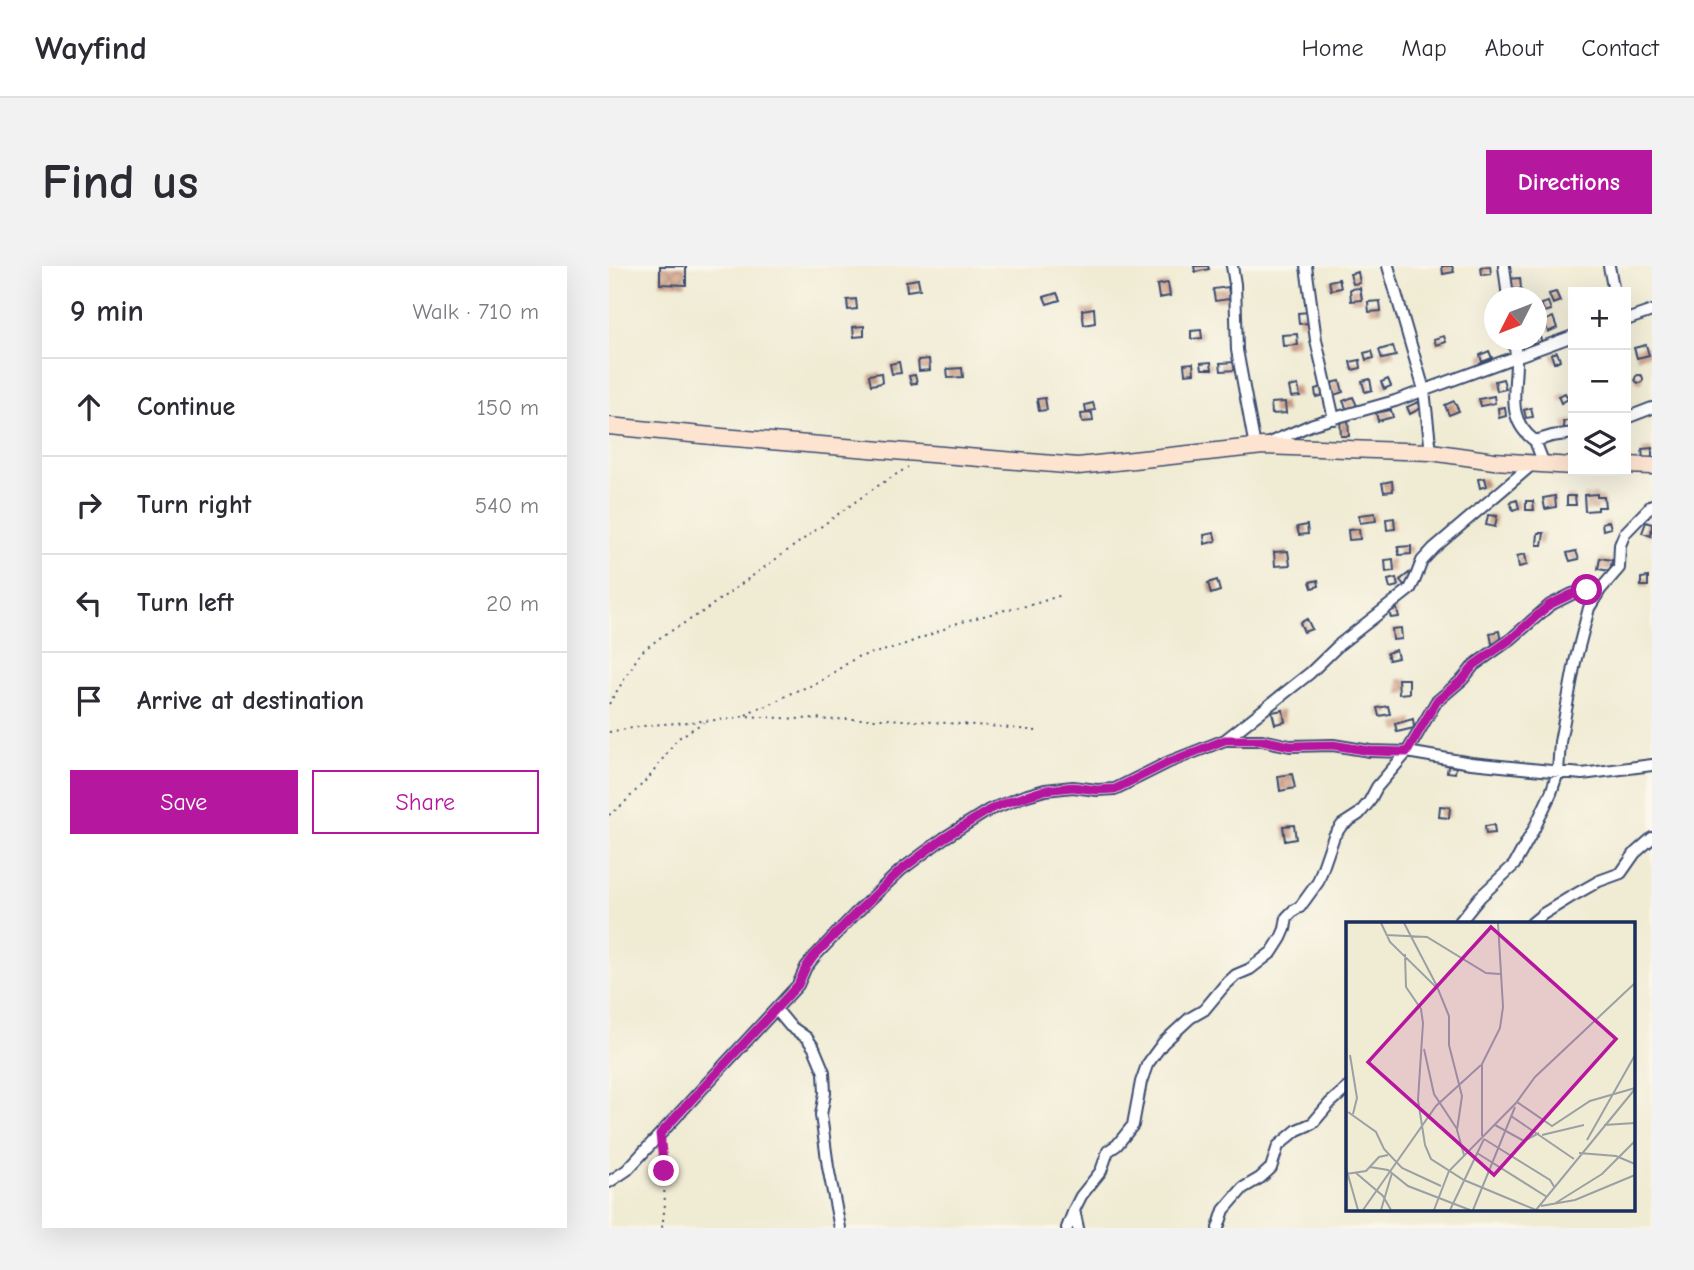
<!DOCTYPE html>
<meta charset="utf-8">
<style>
body{margin:0;font-family:"Comic Neue",sans-serif;background:#f2f2f3;color:#2b2b33}
.controls{position:absolute;right:21px;top:21px;display:grid;overflow:hidden;border-radius:0px;box-shadow:0 7px 28px #0002}
.controls button{width:63px;height:63px;display:grid;place-items:center;padding:0;border:0;border-bottom:2px solid #e1e1e2;background:#fff;color:#2b2b33;font:35px sans-serif}
.compass{position:absolute;left:875px;top:21px;width:63px;height:63px;border-radius:50%;background:#fff;box-shadow:0 7px 28px #0002;rotate:228deg}
.stop{position:absolute;width:21px;height:21px;margin:-16px;border:5px solid #b5179e;border-radius:50%;background:#fff}
.stop.end{background:#b5179e;border-color:#fff;box-shadow:0 2px 7px #0008}
.list{margin:0;padding:0;list-style:none}
h2{display:flex;justify-content:space-between;align-items:center;height:91px;margin:0;padding:0 28px;font-size:30px}
h2 small{font-size:23px;font-weight:400;color:#7c7c81}
.list li{display:grid;grid-template-columns:46px 1fr auto;gap:21px;align-items:center;box-sizing:border-box;height:98px;padding:0 28px;border-top:2px solid #e1e1e2}
.list b{display:block;font-size:26px;white-space:nowrap}
.list em{font-size:23px;font-style:normal;color:#7c7c81}
.actions{display:flex;gap:14px;padding:21px 28px}
.actions a{flex:1;padding:16px 0;border:2px solid #b5179e;border-radius:0px;text-align:center;font-size:24px;color:#b5179e}
.actions .main{background:#b5179e;color:#fff}
.icon{flex:none;width:38px;height:38px;fill:none;stroke:currentColor;stroke-width:2;stroke-linecap:round;stroke-linejoin:round}
.map{position:relative;flex:none;width:1043px;height:962px;overflow:hidden;border-radius:0px}
header{display:flex;align-items:center;gap:42px;box-sizing:border-box;height:98px;padding:0 35px;background:#fff;border-bottom:2px solid #e1e1e2}
header strong{font-size:33px}
nav{display:flex;gap:38px;margin-inline-start:auto;font-size:24px}
.intro{display:flex;align-items:center;justify-content:space-between;box-sizing:border-box;height:168px;padding:0 42px}
h1{margin:0;font-size:49px}
.button{padding:18px 32px;border-radius:0px;background:#b5179e;color:#fff;font-size:24px;font-weight:700}
main{display:flex;gap:42px;padding:0 42px}
aside{flex:1;background:#fff;border-radius:0px;box-shadow:0 7px 28px #0002}
.map>svg:first-child{display:block}
.building{fill:url(#building-cross-hatch)}
.lines{fill:none;stroke-linecap:round;stroke-linejoin:round}
.street-casing{stroke:#3b4b70;stroke-width:14}
.secondary-casing{stroke:#3b4b70;stroke-width:19}
.path{stroke:#3b4b70;stroke-width:2;stroke-dasharray:2 5;stroke-linecap:butt}
.street{stroke:#fff;stroke-width:10}
.secondary{stroke:#fde4d0;stroke-width:16}
.route{stroke:#b5179e;stroke-width:9}
.inset-road{fill:none;stroke:#9ba0a4;stroke-width:2}
.view{fill:#b5179e;fill-opacity:0.15;stroke:#b5179e;stroke-width:3.5}
.inset-edge{fill:none;stroke:#1b2f5e;stroke-width:3.5}
</style>
<header>
<strong>Wayfind</strong>
<nav><a>Home</a><a>Map</a><a>About</a><a>Contact</a></nav>
</header>
<div class="intro"><h1>Find us</h1><a class="button">Directions</a></div>
<main>
<aside>
<h2>9 min<small>Walk · 710 m</small></h2>
<ul class="list">
<li><svg class="icon" aria-label="ahead" viewBox="0 0 24 24"><path d="M12 20V5M6 11l6-6 6 6"/></svg><div><b>Continue</b></div><em>150 m</em></li>
<li><svg class="icon" aria-label="right" viewBox="0 0 24 24"><path d="M7 20v-9h11M14 6l5 5-5 5"/></svg><div><b>Turn right</b></div><em>540 m</em></li>
<li><svg class="icon" aria-label="left" viewBox="0 0 24 24"><path d="M17 20v-9H6M10 6l-5 5 5 5"/></svg><div><b>Turn left</b></div><em>20 m</em></li>
<li><svg class="icon" aria-label="arrive" viewBox="0 0 24 24"><path d="M6 21V4h12l-3 4 3 4H6"/></svg><div><b>Arrive at destination</b></div></li>
</ul>
<div class="actions"><a class="main">Save</a><a>Share</a></div>
</aside>
<div class="map">
<svg width="1043" height="962" viewBox="0 0 1043 962">
<defs>
<pattern id="building-cross-hatch" width="8" height="8" patternUnits="userSpaceOnUse" patternTransform="scale(1.75)"><rect width="8" height="8" fill="#d5a68b"/><path d="M0 0l8 8M0 8l8-8" fill="none" stroke="#ac8875"/></pattern>
</defs>
<rect width="100%" height="100%" fill="#fbf7ec"/>
<filter id="ink" filterUnits="userSpaceOnUse"><feTurbulence type="fractalNoise" baseFrequency=".0143" numOctaves="2"/><feDisplacementMap in="SourceGraphic" scale="14" xChannelSelector="R" yChannelSelector="G"/><feConvolveMatrix kernelMatrix="1 2 1 2 8 2 1 2 1" color-interpolation-filters="sRGB"/></filter>
<filter id="wash" filterUnits="userSpaceOnUse"><feTurbulence type="fractalNoise" baseFrequency=".00686" numOctaves="4" result="noise"/><feDisplacementMap in="SourceGraphic" scale="28" xChannelSelector="R" yChannelSelector="G"/><feGaussianBlur stdDeviation="1.57" result="paint"/><feColorMatrix in="noise" values="0 0 0 0 0 0 0 0 0 0 0 0 0 0 0 0 0 1.4 0 .05"/><feComposite in="paint" operator="in"/></filter>
<g filter="url(#wash)">
<rect width="100%" height="100%" fill="#f0ebd3"/>
<g id="blocks">
<!-- building -->
<path class="building" d="M51,0H77V19L51,18Z
M585,0H599L600,3L586,6Z
M833,0H843L845,6L834,8Z
M881,0L882,8L873,9L872,1Z
M749,6L751,17L744,18L741,8Z
M911,12L912,23H899L898,13Z
M309,13L311,23L298,25L297,15Z
M730,13L732,22L722,24L720,15Z
M559,17L561,30L550,32L548,19Z
M619,21L621,33L606,35L604,23Z
M751,22L753,34L742,35L741,23Z
M947,26L951,35L944,38L940,28Z
M448,27L451,34L438,38L435,31Z
M247,33L248,43L239,44L238,34Z
M771,35L772,45L760,46L759,36Z
M939,36L942,44L935,46L932,38Z
M485,42L486,57L475,59L473,44Z
M700,46L701,57L690,58L689,47Z
M944,51L948,62L939,66L935,55Z
M255,60V70L245,71L244,61Z
M592,64L593,72L582,73V65Z
M688,68L689,79L674,80L673,69Z
M930,69L933,76L925,79L922,74H928V70Z
M835,70L837,76L827,79L825,73Z
M1037,79L1040,89L1028,92L1025,82Z
M784,80L787,90L773,93L770,84Z
M763,85L765,92L757,94L755,87Z
M880,85L883,92L873,96L871,89Z
M948,86L951,94L945,97L942,88Z
M320,93L321,104L310,105L309,94Z
M751,94L752,102L743,104L741,96Z
M290,96L292,107L283,108L281,98Z
M602,96L603,103H593L592,97Z
M627,96V104L612,105L611,97Z
M584,97L585,107L576,108L575,98Z
M353,102L354,111L339,112L338,103Z
M272,107L273,117L262,119L260,109Z
M306,109L308,117L302,118L300,110Z
M1026 113a4 4 0 1 1 8 0a4 4 0 1 1-8 0Z
M761,113L763,124L756,126L753,115Z
M779,113L782,120L775,123L772,116Z
M894,113L897,123L888,125L886,115Z
M731,115L734,126L725,129L722,117Z
M689,119L691,130L682,131L680,121Z
M713,121L715,129L707,131L706,123Z
M956,127L959,133L952,137L949,130Z
M885,130L886,137L872,140L870,133Z
M744,131L748,140L738,144L734,135Z
M436,132L438,144L430,145L428,133Z
M845,135L850,145L840,149L836,139Z
M676,136L677,147L663,148L662,137Z
M809,136L812,142L801,148L798,141Z
M484,137L486,144L477,146L476,139Z
M896,141L897,150L890,152L889,142Z
M922,142L924,151L917,152L915,144Z
M782,144L784,151L769,155L767,147Z
M483,147L484,155L473,156L472,148Z
M739,152L740,170H732L731,153Z
M964,153V162L956,164L954,156Z
M1043,182V192L1034,193L1033,183Z
M876,212L878,220L871,222L869,213Z
M783,215L784,225L775,226L773,217Z
M988,228V231H995L996,241H989V244L976,245L975,229Z
M946,230L947,241L936,243L934,232Z
M958,230H966L967,239H958Z
M908,234L910,242L904,244L901,236Z
M917,235H924L925,244H917Z
M766,247L767,255L751,257L750,249Z
M879,249L888,250L886,261L877,259Z
M785,252L786,263L778,264L777,253Z
M1000,255L1002,262L994,264L993,257Z
M1037,256L1043,258L1042,270L1033,267Z
M698,259L699,268L690,269L688,261Z
M750,263L751,273L740,274L739,264Z
M605,267L607,275L596,278L595,269Z
M929,267H935L933,279H928Z
M802,280V288L790,289L789,281Z
M679,285L681,299L666,300L665,286Z
M967,285L970,293L961,295L958,287Z
M916,288L918,299L910,301L908,290Z
M991,292L1003,294L1001,305L989,303Z
M784,293L785,305L777,306L776,294Z
M800,307L805,313L795,319L791,314Z
M1039,311V320H1032V312Z
M787,312L789,320L781,322L779,314Z
M608,314L611,325L602,328L599,317Z
M709,314L710,320L703,322L701,316Z
M788,343L790,351L782,352L780,345Z
M698,353L703,363L695,366L691,357Z
M792,362L793,373L784,374L783,363Z
M890,365L892,376L883,378L881,367Z
M787,384L789,392L780,394L778,387Z
M789,413H800V427L790,428Z
M779,440L781,448L770,450L768,442Z
M674,444L676,456L666,458L663,446Z
M804,453L805,462L788,466L786,458Z
M839,500L847,501L846,507L838,506Z
M683,508L686,522L671,525L669,510Z
M831,540L841,541L840,552L830,551Z
M685,559L687,573L676,575L674,560Z
M885,559L886,567L877,568L876,560Z"/>
</g>
</g>
<g filter="url(#ink)">
<use href="#blocks" fill-opacity="0" stroke="#3b4b70" stroke-width="2"/>
<g class="lines">
<!-- street casing -->
<g class="street-casing">
<path id="street" d="M623,0L626,18L628,84L646,181
M697,0L707,74L725,153
M779,0L815,124L822,186
M895,0L899,32
M1000,0L1005,26
M1017,54L1043,45
M905,74C905,79 907,85 907,91C908,123 895,152 926,175
M1017,152L1043,142
M660,177L704,158L786,135L964,70
M935,198L926,175L943,170L964,167
M616,474H653L681,480L724,479L761,485L798,486L862,497L973,508L1043,499
M850,657L871,631L905,599L925,563L942,527L949,506L951,476L966,396L980,342L991,324
M923,657L934,648L960,632L990,615L1012,607L1026,587L1043,572
M167,743L181,760L198,772L205,782L215,806L216,827L212,849L219,901L231,962
M0,916L18,904L189,719L197,701L206,690L246,648L292,604L335,572L380,544L415,530L436,524L464,521L488,524L506,523L560,496L616,474L701,407L731,378L801,323L806,313L813,295L825,282L925,197
M458,962L465,944
M469,962L465,944L472,930L492,905L499,885L508,879L524,859L532,816L538,799L545,789L554,777L581,752L595,744L615,720L627,709L641,703L663,686L672,672L676,663L678,651L685,644L691,641L709,616L725,570L733,559L750,548L760,536L768,521L798,486L827,436L854,413L865,399L902,373L941,339L963,328L978,324H991L1010,302L1011,279L1016,267L1043,239
M609,962L615,944L634,922L651,912L662,902L669,880L688,864L704,857L721,837L738,822"/>
</g>
<!-- secondary casing -->
<g class="secondary-casing">
<path id="secondary" d="M0,160L113,171L469,200L654,180L822,186L885,195L964,200
M1017,199L1043,200"/>
</g>
<!-- path -->
<path class="path" d="M0,438L32,386L52,371L92,347L264,223L299,201
M137,449L146,443L160,439L184,426L207,418L248,391L286,382L333,364L342,359L396,344L422,339L453,329
M0,466L41,459L120,453L136,450L191,453L208,452L219,454L235,453H280L393,461L428,465
M0,549L14,538L42,509L68,473L95,456
M53,883L56,938L53,962"/>
<!-- street -->
<use href="#street" class="street"/>
<!-- secondary -->
<use href="#secondary" class="secondary"/>
</g>
</g>
<g class="lines" filter="url(#ink)">
<!-- route -->
<path class="route" d="M55,905L51,868L189,719L197,701L205,690L246,648L292,604L335,572L380,544L396,537L436,524L464,521L488,524L506,523L560,496L616,474H653L681,480L724,479L761,485L798,486L827,436L854,413L865,399L902,373L940,339L963,328L978,324"/>
</g>
<!-- overview -->
<g transform="translate(737 656)">
<rect width="289" height="289" fill="#f0ebd3"/>
<path class="inset-road" d="M35,1L44,20L92,67L103,94V123L116,174L111,208L118,233M58,1L92,66M40,13L81,15L140,51L154,52M59,32L60,65L75,87L77,101L72,178L79,223L85,237L118,258L190,288L289,167M78,127L88,172L111,207M4,133L11,176L7,192M171,180L206,204L244,179L289,166M2,190L30,210L38,227L56,246L95,264M165,194L228,237M149,203L178,219L193,211M258,203L289,201M196,213L238,203M136,214V142L154,106L157,85L152,1M138,217L204,258L209,266M241,218L289,133M131,231L201,275M233,231L270,234L289,242M24,245L42,248L62,264L124,288M0,246L12,288M10,251L37,274L45,288M0,252L20,249L33,235L42,233M208,282L256,252L289,219M195,284L229,278L289,253M17,288L90,184L135,143M35,288L46,251M88,288L103,249L170,181L189,155L289,61M104,288L138,217M127,288L169,185"/>
<path class="view" d="M145,5L270,117L148,253L22,140Z"/>
<rect width="289" height="289" class="inset-edge"/>
</g>
</svg>
<div class="controls">
<button>+</button>
<button>−</button>
<button><svg class="icon" aria-label="layers" viewBox="0 0 24 24"><path d="M12 4l9 5-9 5-9-5zM3 14l9 5 9-5"/></svg></button>
</div>
<svg class="compass" viewBox="-18 -18 36 36"><path d="M0-13l5 13h-10z" fill="#e53935"/><path d="M0 13l5-13h-10z" fill="#7c7c81"/></svg>
<div class="stop" style="left:978px;top:324px"></div>
<div class="stop end" style="left:55px;top:905px"></div>
</div>
</main>
